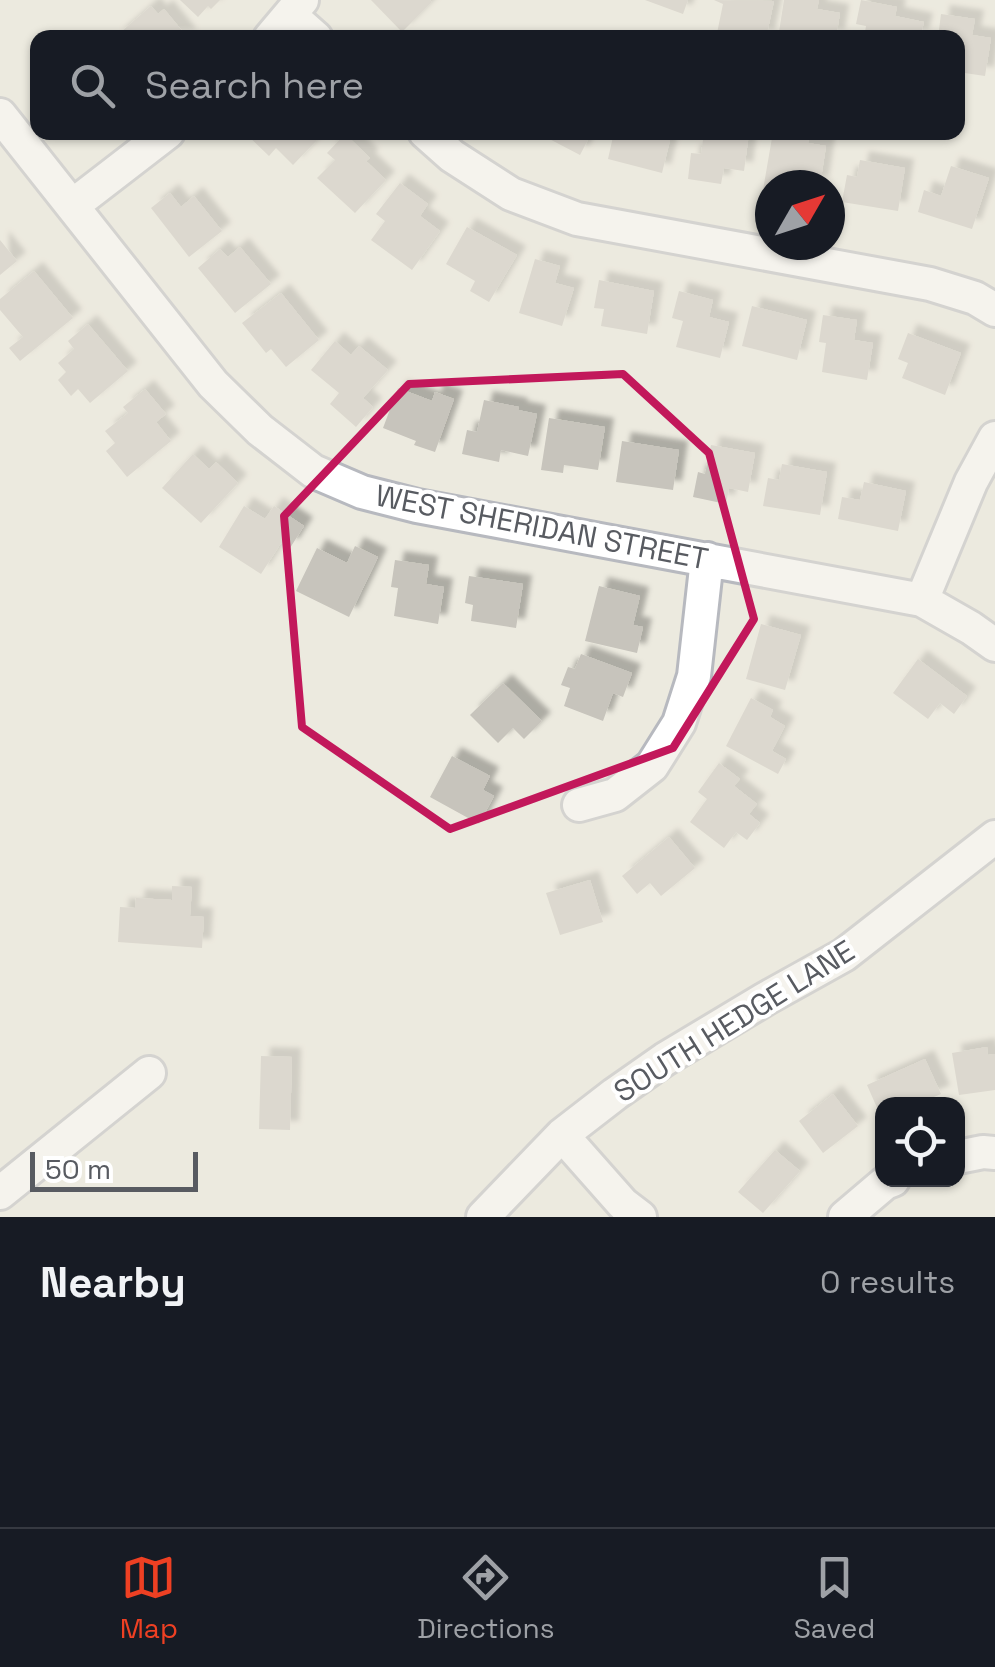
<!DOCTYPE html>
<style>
body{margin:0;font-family:"Space Grotesk",sans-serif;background:#20242c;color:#f1f3f6}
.controls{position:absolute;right:30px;bottom:30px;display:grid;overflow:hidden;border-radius:20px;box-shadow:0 2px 8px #0004}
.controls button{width:90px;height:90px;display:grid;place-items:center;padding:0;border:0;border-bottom:2px solid #363941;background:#171b24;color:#f1f3f6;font:50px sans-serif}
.compass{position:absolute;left:755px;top:170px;width:90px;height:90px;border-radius:50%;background:#171b24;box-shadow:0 2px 8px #0004;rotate:51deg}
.scale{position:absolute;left:30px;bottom:25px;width:168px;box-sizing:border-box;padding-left:10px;border:5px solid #585b61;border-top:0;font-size:28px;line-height:35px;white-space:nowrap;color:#585b61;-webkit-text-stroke:8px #fff;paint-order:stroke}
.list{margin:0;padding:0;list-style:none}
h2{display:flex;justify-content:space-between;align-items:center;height:130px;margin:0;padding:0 40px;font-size:42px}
h2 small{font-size:32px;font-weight:400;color:#9ea1a6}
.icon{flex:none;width:55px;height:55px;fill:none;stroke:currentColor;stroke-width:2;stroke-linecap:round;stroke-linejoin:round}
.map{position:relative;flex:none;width:995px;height:1217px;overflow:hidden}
.search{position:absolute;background:#171b24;box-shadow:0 2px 8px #0004;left:30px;right:30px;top:30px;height:110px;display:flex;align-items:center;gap:25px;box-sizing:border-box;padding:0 35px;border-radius:20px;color:#9ea1a6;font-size:38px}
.sheet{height:310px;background:#171b24}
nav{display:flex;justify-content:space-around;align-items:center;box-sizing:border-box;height:140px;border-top:2px solid #363941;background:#171b24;font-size:28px;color:#9ea1a6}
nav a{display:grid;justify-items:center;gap:5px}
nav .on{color:#ee4023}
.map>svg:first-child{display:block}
.building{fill:#c7c4bc;filter:url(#shadow)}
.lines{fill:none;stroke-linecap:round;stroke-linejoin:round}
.minor-casing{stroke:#b7b9bf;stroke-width:38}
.minor{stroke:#fff;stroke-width:32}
.marked{fill:none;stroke:#c2185b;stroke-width:8;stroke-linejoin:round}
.labels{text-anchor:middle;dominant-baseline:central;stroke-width:8;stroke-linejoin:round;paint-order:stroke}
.street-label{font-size:30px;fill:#585b61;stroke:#fff}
</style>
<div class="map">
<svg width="995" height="1217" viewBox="0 0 995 1217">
<defs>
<filter id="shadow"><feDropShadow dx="9" dy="-9" stdDeviation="2.5" flood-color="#0004"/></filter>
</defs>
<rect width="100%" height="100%" fill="#eceadf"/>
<!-- building -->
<path class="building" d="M180,0H220L211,9L208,6L198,17Z
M371,0H430L432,2L402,32Z
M645,0H688L683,14Z
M714,0L774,1L766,38H716L723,4Z
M784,0H819L817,9L840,13L836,38H778Z
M861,0L897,7L895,16L924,22L920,38H864L866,26L856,24Z
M151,6L158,14L164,9L188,38H114Z
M941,14L975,19L972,35L991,38L985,76L958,72V38H938Z
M244,132H311L318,139L293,165L276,148L269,156Z
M536,132H592L580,155Z
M614,132L624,135L625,132H672L662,173L608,159Z
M704,132L749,133L744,171L724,168L721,184L688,179L691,153L701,154Z
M773,132L809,138L808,143L826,146L820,185L791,182L790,185H770V191L763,190Z
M345,134L370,158L366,161L386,180L355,213L317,178L335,160L327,153Z
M860,160L905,168L898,211L842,202L847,175L857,177Z
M951,166L989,178L972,229L918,212L924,190L941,196Z
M400,183L428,204L420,216L440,231L412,270L371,240L385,221L376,214Z
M170,193L181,207L194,196L222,231L189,257L151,208Z
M467,227L517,255L489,302L470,291L475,281L446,264Z
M0,240L17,261L0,275Z
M240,247L271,284L235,313L198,268L220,249L228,257Z
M535,259L560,266L555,283L574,288L562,326L519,313Z
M34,271L73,318L20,361L9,348L23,337L0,310V299Z
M599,280L654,291L647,334L601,326L604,309L594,308Z
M679,291L713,300L709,317L729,322L720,358L676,347L683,321L672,318Z
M281,293L319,340L286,367L271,349L266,353L242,323Z
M752,306L807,320L797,360L742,346Z
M823,315L857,320L854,340L873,343L867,380L822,372L826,343L819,342Z
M88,324L128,371L90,403L78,389L71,396L58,380L66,372L58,363L74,349L68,341Z
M908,333L961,353L945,395L902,378L908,363L898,359Z
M335,341L351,355L359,346L388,370L363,398L373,407L356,427L330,404L339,393L311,370Z
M398,388L432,401L435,392L454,399L435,452L414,445L416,441L383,428Z
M145,389L166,414L156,422L171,441L127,477L106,451L115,443L105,431L128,413L123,407Z
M484,400L519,407L518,410L537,414L528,456L501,450L499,462L462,454L467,430L477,432Z
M549,418L605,427L598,470L564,465L563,473L541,470Z
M622,441L679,450L673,490L616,482Z
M711,445L755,453L748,492L729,488L726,504L693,497L698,472L705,474Z
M193,454L209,469L216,462L238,483L201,523L162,488Z
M782,464L827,472L820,515L763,506L768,478L779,480Z
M864,482L906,491L898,531L838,519L842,497L860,500Z
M244,506L265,519L274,506L304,526L290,548L281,543L261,574L219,547Z
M355,546L378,557L349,617L296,591L317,548L347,563Z
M395,560L429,565L426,584L444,587L438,624L394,616L398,588L391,587Z
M469,576L523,584L516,628L471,621L473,605L465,603Z
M599,586L640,596L633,625L643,627L637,653L585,641Z
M761,624L801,635L785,690L746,679Z
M581,654L632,673L623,697L613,693L603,721L564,706L570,688L561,685L568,667L575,669Z
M918,659L967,696L954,714L940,703L928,719L893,693Z
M503,683L542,721L524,739L513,728L498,743L470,715Z
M751,698L773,710L770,717L785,726L772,751L786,759L778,774L726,746Z
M452,756L490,776L483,790L494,796L479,824L430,797Z
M719,763L740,779L734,786L757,804L749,814L760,823L747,840L736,832L724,848L690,822L707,799L698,792Z
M669,837L695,868L661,896L650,883L637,894L622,876Z
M590,880L603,922L560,935L546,893Z
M172,886L192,887L190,916L204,917L202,948L118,942L120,907L135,908L136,898L172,900Z
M987,1047L988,1055L995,1054V1090L959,1095L952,1053Z
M261,1056L292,1057L290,1130L259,1129Z
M925,1059L941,1094L917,1104H882V1119L867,1085Z
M833,1094L858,1126L823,1153L799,1121Z
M775,1150L800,1171L763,1213L738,1192Z"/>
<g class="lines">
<!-- minor casing -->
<g class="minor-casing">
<path id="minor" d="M290,15L316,38
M270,38L302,0
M0,115L213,384L260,430L313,471L362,492L417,506L922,600L971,628L995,645
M425,132L452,156L511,194L577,219L930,284L975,298L995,310
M72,206L168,132
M922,600L971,482L995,438
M579,805L615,795L652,766L679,723L694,676L707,559
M562,1135L623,1204L640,1217
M958,1157L983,1152L995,1153
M0,1193L149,1073
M483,1217L562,1135L615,1094L665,1059L765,999L844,955L995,837
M845,1217L885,1183L893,1180"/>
</g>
<!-- minor -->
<use href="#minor" class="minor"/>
</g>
<!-- marked area -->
<path d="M0 0H995V1217H0ZM623,374L709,453L754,619L673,748L450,829L302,727L284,516L409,384Z" fill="#eceadf" fill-opacity=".55" fill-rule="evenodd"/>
<path class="marked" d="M623,374L709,453L754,619L673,748L450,829L302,727L284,516L409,384Z"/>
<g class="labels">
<!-- street labels -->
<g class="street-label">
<text transform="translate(542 527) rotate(11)">WEST SHERIDAN STREET</text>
<text transform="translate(734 1021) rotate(-32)">SOUTH HEDGE LANE</text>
</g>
</g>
</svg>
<div class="controls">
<button><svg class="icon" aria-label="locate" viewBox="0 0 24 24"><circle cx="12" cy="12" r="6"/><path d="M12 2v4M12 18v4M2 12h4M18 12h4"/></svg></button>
</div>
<svg class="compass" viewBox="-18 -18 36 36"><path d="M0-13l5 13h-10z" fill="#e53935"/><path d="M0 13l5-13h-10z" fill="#9ea1a6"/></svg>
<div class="scale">50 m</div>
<div class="search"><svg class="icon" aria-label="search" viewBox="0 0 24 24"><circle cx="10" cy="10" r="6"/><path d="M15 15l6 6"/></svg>Search here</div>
</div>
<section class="sheet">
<h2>Nearby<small>0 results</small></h2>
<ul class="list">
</ul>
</section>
<nav>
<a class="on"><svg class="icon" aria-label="map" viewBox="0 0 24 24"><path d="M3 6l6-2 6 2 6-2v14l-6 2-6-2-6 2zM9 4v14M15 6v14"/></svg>Map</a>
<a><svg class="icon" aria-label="directions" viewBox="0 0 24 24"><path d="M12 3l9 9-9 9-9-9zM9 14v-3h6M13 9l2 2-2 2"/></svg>Directions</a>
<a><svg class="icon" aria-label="saved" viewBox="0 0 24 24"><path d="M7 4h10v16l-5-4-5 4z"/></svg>Saved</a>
</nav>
